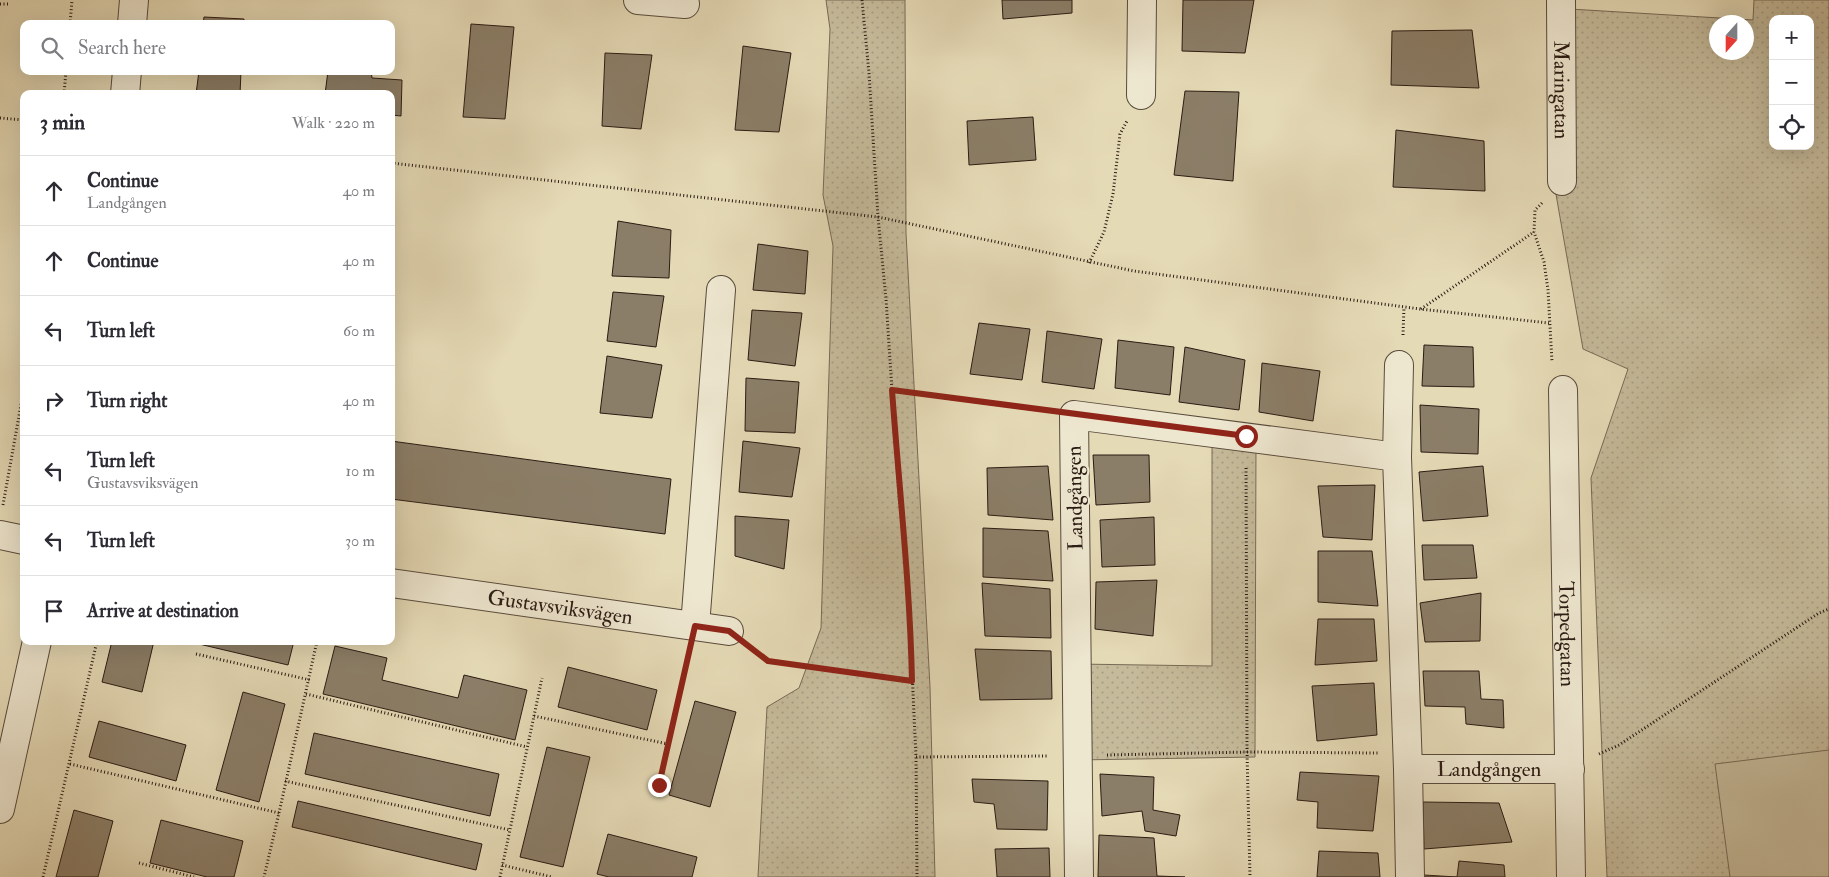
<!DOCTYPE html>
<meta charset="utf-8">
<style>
body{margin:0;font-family:"IM FELL Double Pica",serif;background:#f2f2f3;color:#2b2b33}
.controls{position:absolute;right:15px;top:15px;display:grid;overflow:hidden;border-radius:10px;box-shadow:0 5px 20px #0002}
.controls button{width:45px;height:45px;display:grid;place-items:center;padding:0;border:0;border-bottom:1px solid #e1e1e2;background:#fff;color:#2b2b33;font:25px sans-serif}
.compass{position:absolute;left:1709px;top:15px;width:45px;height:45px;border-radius:50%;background:#fff;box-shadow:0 5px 20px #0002;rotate:201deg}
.stop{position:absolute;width:15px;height:15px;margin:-11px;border:4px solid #8f2418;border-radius:50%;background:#fff}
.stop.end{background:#8f2418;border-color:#fff;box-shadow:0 1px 5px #0008}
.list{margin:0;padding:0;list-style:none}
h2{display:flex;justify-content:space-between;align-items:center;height:65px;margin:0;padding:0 20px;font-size:21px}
h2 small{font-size:16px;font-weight:400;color:#7c7c81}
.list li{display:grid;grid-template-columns:32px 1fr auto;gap:15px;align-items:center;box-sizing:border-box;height:70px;padding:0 20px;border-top:1px solid #e1e1e2}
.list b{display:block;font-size:19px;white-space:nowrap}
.list p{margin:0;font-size:16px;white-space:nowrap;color:#7c7c81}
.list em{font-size:16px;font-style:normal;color:#7c7c81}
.icon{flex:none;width:28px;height:28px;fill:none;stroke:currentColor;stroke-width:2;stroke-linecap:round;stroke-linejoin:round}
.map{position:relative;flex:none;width:1829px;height:877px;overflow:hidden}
.search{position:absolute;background:#fff;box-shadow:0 5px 20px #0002;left:20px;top:20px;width:375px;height:55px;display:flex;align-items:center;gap:12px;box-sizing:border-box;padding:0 18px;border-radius:10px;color:#7c7c81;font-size:19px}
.panel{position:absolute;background:#fff;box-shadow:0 5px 20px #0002;left:20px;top:90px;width:375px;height:555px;border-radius:10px}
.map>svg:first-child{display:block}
.grass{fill:url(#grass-dots);stroke:#786a56;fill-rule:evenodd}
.garden{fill:#c5ba9a;stroke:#786a56}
.building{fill:#8b7e68;stroke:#2a1b13}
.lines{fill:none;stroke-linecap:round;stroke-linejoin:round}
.minor-casing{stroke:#594b3c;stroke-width:30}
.path{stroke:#2a1b13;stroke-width:3;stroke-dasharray:1 2.5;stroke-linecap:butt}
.minor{stroke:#eee7d0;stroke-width:28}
.route{stroke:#8f2418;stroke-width:6}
.labels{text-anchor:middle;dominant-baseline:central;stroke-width:4.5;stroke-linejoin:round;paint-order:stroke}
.street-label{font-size:21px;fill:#2a1b13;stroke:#eee7d0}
</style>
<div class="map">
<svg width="1829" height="877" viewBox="0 0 1829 877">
<defs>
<pattern id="grass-dots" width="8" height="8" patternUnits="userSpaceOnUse" patternTransform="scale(1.25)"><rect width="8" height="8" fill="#c5ba9a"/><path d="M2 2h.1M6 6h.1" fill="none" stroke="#a99f84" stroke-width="1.8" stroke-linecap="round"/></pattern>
</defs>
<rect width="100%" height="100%" fill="#e5dab6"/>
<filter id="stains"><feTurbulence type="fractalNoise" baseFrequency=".004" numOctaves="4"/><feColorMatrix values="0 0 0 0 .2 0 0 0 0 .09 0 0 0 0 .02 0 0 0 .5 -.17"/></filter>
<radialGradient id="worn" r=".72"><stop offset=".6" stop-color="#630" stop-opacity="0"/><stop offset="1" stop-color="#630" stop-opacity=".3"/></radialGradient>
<!-- grass -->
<path class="grass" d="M826,0H905L906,233L930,687L935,877H758L767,707L799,688L821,628L833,246L823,195L830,29Z
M1754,0H1829V877H1607L1591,478L1628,369L1583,349L1550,160L1553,8L1753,20ZM1773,19H1810V146H1773ZM1716,22H1746V52H1716Z
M1212,437L1256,441L1255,757L1077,760L1076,664L1212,666Z"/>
<!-- garden -->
<path class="garden" d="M1829,750V877H1730L1715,764Z"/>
<!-- building -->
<path class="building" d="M1002,0H1072V13L1003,19Z
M1183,0H1254L1245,53L1182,51Z
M204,17L244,19V24H203Z
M471,24L514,27L505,119L463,117Z
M1472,30L1479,88L1391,85L1392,31Z
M743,46L791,53L779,132L735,130Z
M605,53L652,55L641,129L602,126Z
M199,71H241L240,94H196Z
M328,71H371L372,78L402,80L401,116L391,115V94H325Z
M1185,91L1239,92L1233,181L1174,175Z
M1033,117L1036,160L969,165L967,121Z
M1396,130L1484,141L1485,191L1393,187Z
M618,221L671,230L669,278L612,276Z
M758,244L808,251L805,294L753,290Z
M613,292L664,296L656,347L607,341Z
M752,310L802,313L795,366L748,360Z
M979,323L1030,329L1022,380L970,374Z
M1047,331L1102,339L1094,389L1042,382Z
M1118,340L1174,347L1170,395L1115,388Z
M1424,345L1473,347L1474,387L1422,386Z
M1185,347L1245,360L1239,410L1179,402Z
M607,356L662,365L652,418L600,413Z
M1262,363L1320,371L1313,421L1259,412Z
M746,378L799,382L795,433L745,431Z
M1420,405L1479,409L1478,454L1421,452Z
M391,441L671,479L665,534L391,499Z
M743,441L800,448L792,497L739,492Z
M1093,455H1149L1150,502L1096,505Z
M1048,466L1053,520L988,515L987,468Z
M1483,466L1488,516L1423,521L1419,472Z
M1375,485L1372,540L1323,537L1318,486Z
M735,516L789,520L784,569L735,556Z
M1154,517L1155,565L1102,567L1100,520Z
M983,528L1048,531L1053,581L983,577Z
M1422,545H1473L1477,578L1424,580Z
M1318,551H1372L1378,606L1318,602Z
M1157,580L1153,636L1095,629L1096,582Z
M982,583L1050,589L1051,638L985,636Z
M1481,593L1480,641L1425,642L1420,603Z
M1318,619H1374L1377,661L1315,665Z
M112,641H154L142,692L102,682Z
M199,641H294L288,665L199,644Z
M335,646L387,658L382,680L458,698L464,675L527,690L515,740L323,694Z
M975,649L1051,651L1052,699L980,700Z
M568,667L657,690L647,730L558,707Z
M1423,671H1479L1481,699L1503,700L1504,728L1466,724L1465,707L1425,706Z
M1374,683L1377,735L1317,741L1312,686Z
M243,692L285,704L259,802L216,790Z
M695,701L736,712L710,807L669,795Z
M99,721L186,745L176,781L89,757Z
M314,733L499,774L490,816L305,774Z
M547,747L590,757L563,867L520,857Z
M1300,772L1379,776L1373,831L1317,828L1318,802L1297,800Z
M1100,774L1154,777L1153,810L1180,815L1176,836L1145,831L1142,811L1102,816Z
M972,779L1048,781L1047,830L997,829L994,804L974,802Z
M298,801L482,844L476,870L292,827Z
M1423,802L1499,803L1512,842L1424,849Z
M74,810L113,821L98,877H56Z
M161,820L243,841L234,877H207L150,863Z
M608,834L697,857L692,877H609L597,874Z
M1099,835L1154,838L1157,876L1185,877H1098Z
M1049,848L1050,877H997L995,849Z
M1319,851L1378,853L1380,877H1317Z
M1459,861L1504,865L1505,877H1424V875L1457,877Z"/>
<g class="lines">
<!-- minor casing -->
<g class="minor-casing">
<g id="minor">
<path d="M638,0L685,4"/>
<path id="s1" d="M1561,0L1562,181"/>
<path d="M132,24L134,0"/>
<path d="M125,94L127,71"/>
<path d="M1141,95L1142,0"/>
<path id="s2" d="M1563,390L1571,877"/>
<path d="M1397,457L1399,365"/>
<path d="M0,535L24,540"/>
<path id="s3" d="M391,583L729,631"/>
<path d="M695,626L721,290"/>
<path id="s4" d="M1408,769H1570"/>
<path d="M0,809L37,641"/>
<path d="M1079,877L1074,415L1397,457L1408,769L1410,877"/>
</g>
</g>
<!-- path -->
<path class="path" d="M862,0L869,73L878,217L886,299L899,497L908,583L916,757L917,877
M0,4H9
M70,24L72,0
M64,94L66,71
M0,118L24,120
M391,163L878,217L1134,271L1420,309L1549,323
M1542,203L1535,210L1534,232L1544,262L1548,290L1552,362
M1089,263L1104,232L1113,194L1120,134L1127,121
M1421,309L1534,232
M1403,335L1404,307
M892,391L1045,411
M1246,468L1247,752L1250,877
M3,505L24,388
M751,648L768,661L912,681
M196,654L310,680
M306,694L527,747
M534,716L668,744L689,654
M1599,754L1619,745L1819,613L1829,609
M1107,755L1247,752L1378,753
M916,757L1048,756
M70,764L279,813L264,877
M285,781L510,830
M659,785L668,744
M279,813L317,641
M139,863L194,877
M502,865L552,877
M43,877L97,641
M500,877L542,678"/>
<!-- minor -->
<use href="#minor" class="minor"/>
</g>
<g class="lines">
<!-- route -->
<path class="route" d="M659,785L695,626L729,631L768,661L912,681C910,584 899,487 892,390L1246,436"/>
</g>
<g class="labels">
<!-- street labels -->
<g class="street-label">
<text stroke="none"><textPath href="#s1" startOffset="90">Maringatan</textPath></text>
<text transform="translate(1075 498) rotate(-91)">Landgången</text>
<text stroke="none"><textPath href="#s3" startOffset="171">Gustavsviksvägen</textPath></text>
<text stroke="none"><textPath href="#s2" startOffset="244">Torpedgatan</textPath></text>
<text stroke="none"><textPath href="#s4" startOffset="81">Landgången</textPath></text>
</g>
</g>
<rect width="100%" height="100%" filter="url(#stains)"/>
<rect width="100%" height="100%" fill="url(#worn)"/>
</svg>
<div class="controls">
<button>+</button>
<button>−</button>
<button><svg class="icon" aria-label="locate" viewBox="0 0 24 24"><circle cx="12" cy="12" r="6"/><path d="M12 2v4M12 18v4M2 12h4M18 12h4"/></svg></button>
</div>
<svg class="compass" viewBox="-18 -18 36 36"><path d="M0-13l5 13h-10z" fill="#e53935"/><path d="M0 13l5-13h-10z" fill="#7c7c81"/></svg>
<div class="stop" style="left:1246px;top:436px"></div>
<div class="stop end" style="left:659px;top:785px"></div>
<div class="search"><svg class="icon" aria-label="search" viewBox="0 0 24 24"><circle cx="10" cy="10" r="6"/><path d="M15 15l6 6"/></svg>Search here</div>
<section class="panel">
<h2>3 min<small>Walk · 220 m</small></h2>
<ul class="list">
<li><svg class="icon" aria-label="ahead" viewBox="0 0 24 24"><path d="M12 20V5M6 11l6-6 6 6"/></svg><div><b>Continue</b><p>Landgången</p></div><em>40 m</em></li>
<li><svg class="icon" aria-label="ahead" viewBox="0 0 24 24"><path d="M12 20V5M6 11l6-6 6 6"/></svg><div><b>Continue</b></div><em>40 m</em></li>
<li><svg class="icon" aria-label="left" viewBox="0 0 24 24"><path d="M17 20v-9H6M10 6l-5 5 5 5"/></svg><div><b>Turn left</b></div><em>60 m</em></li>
<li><svg class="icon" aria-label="right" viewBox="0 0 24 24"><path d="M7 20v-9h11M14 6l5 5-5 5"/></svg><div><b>Turn right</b></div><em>40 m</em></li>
<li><svg class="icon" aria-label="left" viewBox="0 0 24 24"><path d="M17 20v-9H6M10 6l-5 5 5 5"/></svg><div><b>Turn left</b><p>Gustavsviksvägen</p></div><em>10 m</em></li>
<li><svg class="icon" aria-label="left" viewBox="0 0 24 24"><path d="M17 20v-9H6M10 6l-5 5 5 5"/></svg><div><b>Turn left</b></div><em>30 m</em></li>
<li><svg class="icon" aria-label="arrive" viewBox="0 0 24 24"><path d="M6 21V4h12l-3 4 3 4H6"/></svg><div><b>Arrive at destination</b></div></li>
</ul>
</section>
</div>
